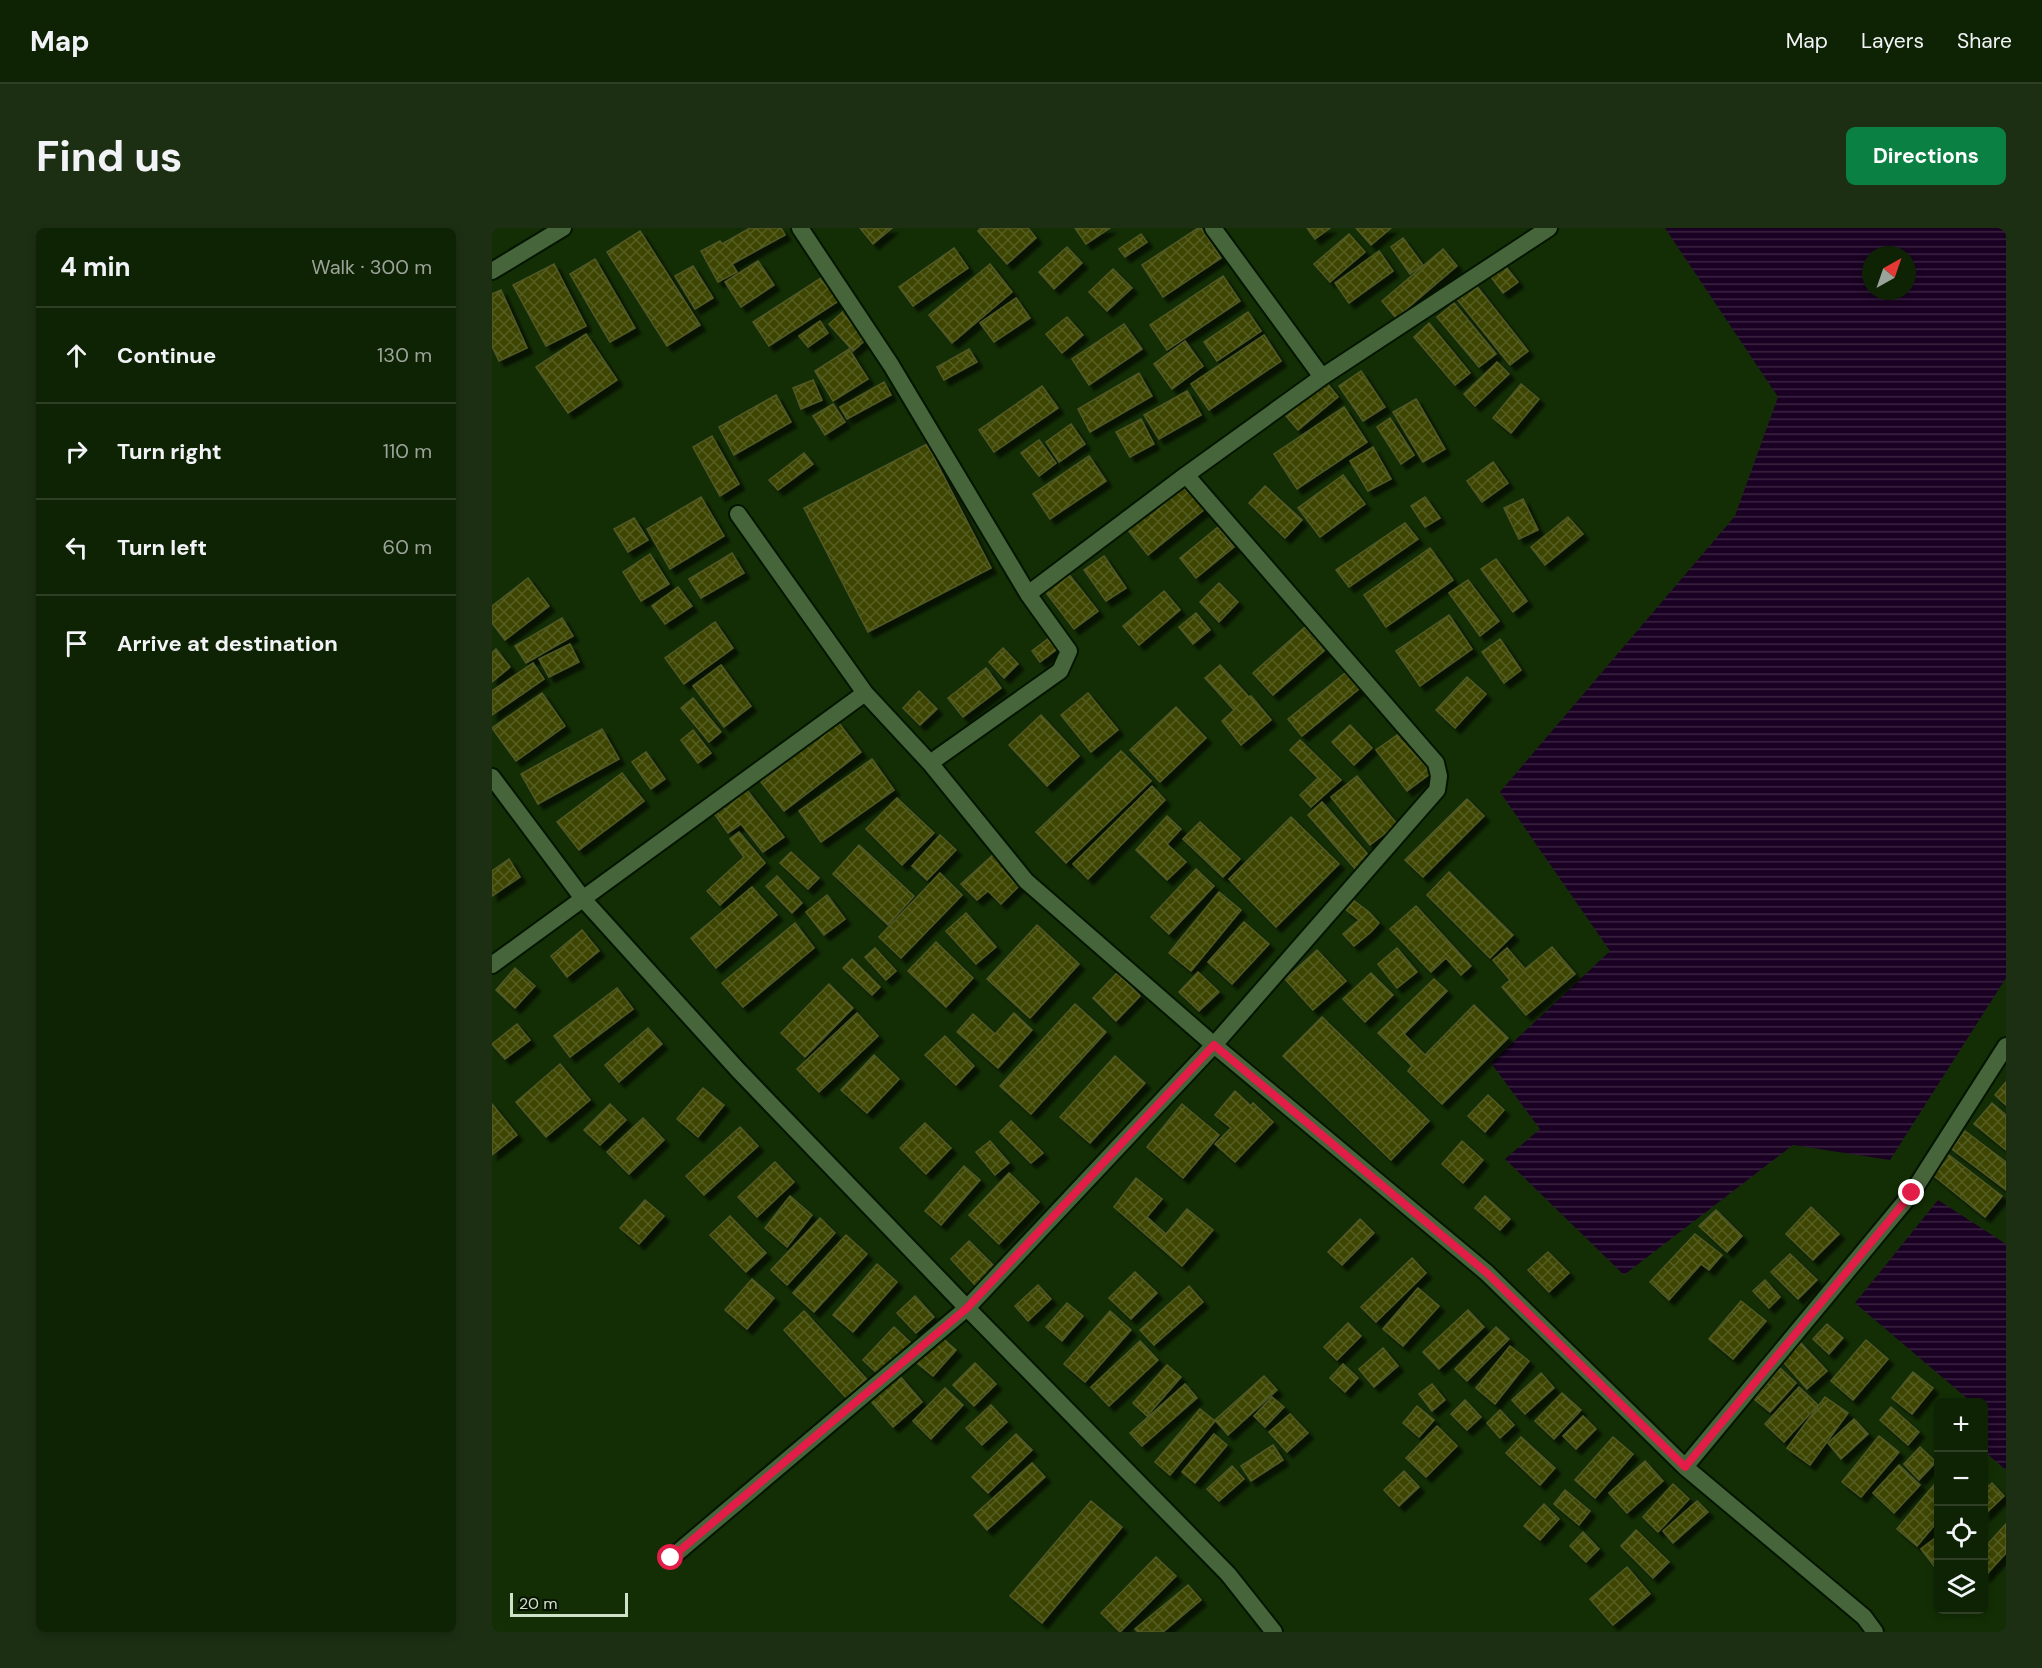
<!DOCTYPE html>
<meta charset="utf-8">
<style>
body{margin:0;font-family:"DM Sans",sans-serif;background:#1c2f13;color:#f1f3f6}
.controls{position:absolute;right:18px;bottom:18px;display:grid;overflow:hidden;border-radius:9px;box-shadow:0 3px 9px #0003}
.controls button{width:54px;height:54px;display:grid;place-items:center;padding:0;border:0;border-bottom:2px solid #2e3f26;background:#0e2204;color:#f1f3f6;font:30px sans-serif}
.compass{position:absolute;left:1370px;top:18px;width:54px;height:54px;border-radius:50%;background:#0e2204;box-shadow:0 3px 9px #0003;rotate:40deg}
.scale{position:absolute;left:18px;bottom:15px;width:118px;box-sizing:border-box;padding-left:6px;border:3px solid #cfe1c9;border-top:0;font-size:16px;line-height:21px;white-space:nowrap;color:#cfe1c9;-webkit-text-stroke:4px #081304;paint-order:stroke}
.stop{position:absolute;width:18px;height:18px;margin:-14px;border:4px solid #e11d48;border-radius:50%;background:#fff}
.stop.end{background:#e11d48;border-color:#fff;box-shadow:0 2px 6px #0008}
.list{margin:0;padding:0;list-style:none}
h2{display:flex;justify-content:space-between;align-items:center;height:78px;margin:0;padding:0 24px;font-size:26px}
h2 small{font-size:20px;font-weight:400;color:#9ba49a}
.list li{display:grid;grid-template-columns:39px 1fr auto;gap:18px;align-items:center;box-sizing:border-box;height:96px;padding:0 24px;border-top:2px solid #2e3f26}
.list b{display:block;font-size:22px;white-space:nowrap}
.list em{font-size:20px;font-style:normal;color:#9ba49a}
.icon{flex:none;width:33px;height:33px;fill:none;stroke:currentColor;stroke-width:2;stroke-linecap:round;stroke-linejoin:round}
.map{position:relative;flex:none;width:1514px;height:1404px;overflow:hidden;border-radius:9px}
header{display:flex;align-items:center;gap:36px;box-sizing:border-box;height:84px;padding:0 30px;background:#0e2204;border-bottom:2px solid #2e3f26}
header strong{font-size:28px}
nav{display:flex;gap:33px;margin-inline-start:auto;font-size:21px}
.intro{display:flex;align-items:center;justify-content:space-between;box-sizing:border-box;height:144px;padding:0 36px}
h1{margin:0;font-size:42px}
.button{padding:15px 27px;border-radius:9px;background:#0b8043;color:#fff;font-size:21px;font-weight:700}
main{display:flex;gap:36px;padding:0 36px}
aside{flex:1;background:#0e2204;border-radius:9px;box-shadow:0 3px 9px #0003}
.map>svg:first-child{display:block}
.water{fill:url(#water-rules);fill-rule:evenodd}
.building{fill:url(#building-cross-hatch);stroke:#515927;stroke-width:1.5;filter:url(#shadow)}
.lines{fill:none;stroke-linecap:round;stroke-linejoin:round}
.minor-casing{stroke:#031500;stroke-width:20}
.minor{stroke:#47653b;stroke-width:16}
.route{stroke:#e11d48;stroke-width:8}
</style>
<header>
<strong>Map</strong>
<nav><a>Map</a><a>Layers</a><a>Share</a></nav>
</header>
<div class="intro"><h1>Find us</h1><a class="button">Directions</a></div>
<main>
<aside>
<h2>4 min<small>Walk · 300 m</small></h2>
<ul class="list">
<li><svg class="icon" aria-label="ahead" viewBox="0 0 24 24"><path d="M12 20V5M6 11l6-6 6 6"/></svg><div><b>Continue</b></div><em>130 m</em></li>
<li><svg class="icon" aria-label="right" viewBox="0 0 24 24"><path d="M7 20v-9h11M14 6l5 5-5 5"/></svg><div><b>Turn right</b></div><em>110 m</em></li>
<li><svg class="icon" aria-label="left" viewBox="0 0 24 24"><path d="M17 20v-9H6M10 6l-5 5 5 5"/></svg><div><b>Turn left</b></div><em>60 m</em></li>
<li><svg class="icon" aria-label="arrive" viewBox="0 0 24 24"><path d="M6 21V4h12l-3 4 3 4H6"/></svg><div><b>Arrive at destination</b></div></li>
</ul>
</aside>
<div class="map">
<svg width="1514" height="1404" viewBox="0 0 1514 1404">
<defs>
<pattern id="water-rules" width="6" height="5" patternUnits="userSpaceOnUse" patternTransform="scale(1.5)"><rect width="6" height="5" fill="#1a0023"/><path d="M0 2.5h6" fill="none" stroke="#3a2542"/></pattern>
<pattern id="building-cross-hatch" width="8" height="8" patternUnits="userSpaceOnUse" patternTransform="scale(1.5)"><rect width="8" height="8" fill="#3c4400"/><path d="M0 0l8 8M0 8l8-8" fill="none" stroke="#575f24"/></pattern>
<filter id="shadow"><feDropShadow dx="5.5" dy="5.5" stdDeviation="1.5" flood-color="#0009"/></filter>
</defs>
<rect width="100%" height="100%" fill="#132e05"/>
<!-- water -->
<path class="water" d="M1173,0H1514V750L1398,932L1301,917L1132,1047L1013,931L1048,901L999,835L1118,723L1008,564L1243,288L1286,169ZM1379,27H1415V63H1379Z
M1446,972L1514,1016V1242L1492,1223V1174H1476L1477,1172L1363,1075Z"/>
<!-- building -->
<path class="building" d="M258,0H289L293,7L240,36L245,44L226,54L209,23L228,13L230,16Z
M368,0H400L381,16Z
M489,0H536L544,10L515,36L486,3Z
M583,0H618L594,16Z
M706,0H709L729,30L671,69L650,37Z
M815,0H838L823,11Z
M864,0H899L879,17Z
M148,3L208,97L175,118L115,24Z
M649,6L655,14L633,29L627,21Z
M857,6L873,24L838,54L822,36Z
M911,10L931,37L918,46L899,19Z
M575,19L590,35L562,61L547,44Z
M462,20L476,40L421,78L407,59Z
M951,21L965,38L904,90L890,73Z
M887,23L901,43L857,75L843,55Z
M103,31L143,100L118,114L78,46Z
M266,33L282,57L249,79L233,54Z
M1010,34L1026,54L1011,65L996,45Z
M62,36L94,98L54,118L21,57Z
M498,36L520,64L460,115L437,87Z
M201,38L221,70L203,81L183,48Z
M621,41L640,60L615,83L597,64Z
M332,48L348,72L277,118L261,94Z
M731,48L748,73L675,122L658,97Z
M983,56L1036,123L1018,137L965,71Z
M9,62L35,120L7,133L0,118V66Z
M524,70L538,90L502,114L488,95Z
M962,75L1004,126L987,139L945,89Z
M354,81L378,108L361,123L337,96Z
M756,84L769,103L725,133L712,114Z
M575,89L591,107L570,125L554,106Z
M328,93L336,105L316,119L307,108Z
M937,95L978,145L963,157L922,109Z
M632,96L650,121L597,157L580,131Z
M94,106L125,152L76,185L44,139Z
M772,107L789,133L717,182L699,156Z
M693,113L711,138L680,161L662,136Z
M357,121L376,151L341,173L323,143Z
M477,121L485,134L452,152L445,139Z
M1005,134L1017,146L983,178L972,166Z
M869,143L893,179L871,193L847,158Z
M647,145L660,168L598,204L586,181Z
M830,149L846,169L806,202L789,182Z
M321,152L330,172L309,181L301,160Z
M392,154L399,167L355,191L348,179Z
M1029,156L1047,171L1019,205L1001,190Z
M550,158L566,180L502,224L487,202Z
M695,163L709,187L667,211L652,187Z
M284,167L299,194L242,227L227,199Z
M924,171L953,221L931,234L901,184Z
M341,176L353,194L333,207L321,188Z
M852,179L875,214L805,261L782,226Z
M898,190L922,227L909,236L885,199Z
M649,191L662,216L638,229L624,204Z
M579,196L593,216L567,234L554,214Z
M220,208L247,256L228,268L201,219Z
M547,212L564,235L547,248L529,225Z
M435,216L499,340L376,404L312,280Z
M881,219L899,251L876,263L858,233Z
M312,225L321,236L286,262L277,252Z
M597,228L614,253L558,291L541,266Z
M1001,234L1016,255L990,274L975,253Z
M851,247L873,276L828,309L806,280Z
M689,250L713,281L656,327L632,297Z
M773,258L810,292L793,310L757,275Z
M209,269L232,308L178,341L155,301Z
M933,269L948,290L933,299L919,278Z
M1031,271L1046,302L1027,311L1012,280Z
M1076,289L1091,306L1053,337L1039,319Z
M142,290L156,312L136,324L122,301Z
M913,295L926,311L857,359L844,342Z
M726,299L742,319L704,350L688,330Z
M938,320L961,352L894,399L872,367Z
M240,325L252,345L209,370L197,351Z
M158,326L177,356L149,373L131,344Z
M612,328L634,360L614,373L592,342Z
M1004,331L1035,373L1021,384L989,341Z
M575,344L606,383L582,401L552,362Z
M36,350L57,378L13,412L0,395V378Z
M976,352L1007,393L988,408L957,365Z
M727,355L746,374L727,394L708,374Z
M186,359L200,378L173,396L160,378Z
M672,363L688,382L647,417L631,398Z
M704,385L718,402L701,416L687,399Z
M957,387L980,421L928,458L904,423Z
M70,390L81,408L34,435L23,418Z
M223,394L241,420L192,456L173,430Z
M813,399L833,422L781,467L761,445Z
M561,407L569,418L548,434L540,423Z
M1008,411L1029,442L1012,455L990,424Z
M78,416L87,434L57,449L47,431Z
M511,420L526,436L512,450L497,434Z
M4,421L18,439L0,454V425Z
M41,435L52,451L0,487V463Z
M229,437L259,478L232,499L201,458Z
M728,437L757,469L759,468L779,492L749,517L730,493L742,482L713,450Z
M494,440L509,460L471,489L456,470Z
M853,445L867,461L810,508L796,491Z
M975,449L994,466L963,500L944,482Z
M427,463L445,481L428,497L411,480Z
M50,465L73,498L24,533L0,500Z
M596,465L626,502L599,524L569,487Z
M201,470L229,504L217,514L189,480Z
M684,479L714,510L668,554L638,522Z
M549,487L587,528L555,558L517,517Z
M346,494L369,524L292,583L269,554Z
M858,497L880,520L862,537L840,514Z
M110,501L127,531L46,576L29,546Z
M201,502L219,525L206,535L189,512Z
M908,505L939,545L915,563L884,522Z
M808,512L849,552L819,579L808,567L826,550L798,522Z
M629,523L659,553L574,635L544,604Z
M154,524L173,551L159,561L140,534Z
M380,531L402,562L329,614L307,583Z
M130,545L152,573L87,622L65,594Z
M865,548L905,596L878,617L839,569Z
M660,558L673,572L596,651L581,636Z
M254,561L292,609L271,624L249,596L236,605L221,584Z
M405,570L442,605L410,637L374,601Z
M975,571L992,588L931,649L913,632Z
M830,574L879,630L865,643L816,587Z
M675,588L689,601L675,616L694,634L675,652L644,622Z
M799,589L847,636L784,699L737,651Z
M708,594L748,631L731,649L691,611Z
M247,604L273,635L228,677L215,663L252,629L238,611Z
M448,607L464,622L435,652L420,638Z
M367,617L422,668L396,697L341,646Z
M299,624L327,650L316,661L288,635Z
M502,626L531,654L509,676L496,663L485,672L469,656Z
M17,631L28,649L0,668V643Z
M704,641L722,658L677,706L659,689Z
M957,644L1021,707L998,730L935,667Z
M448,645L470,667L409,730L387,709Z
M285,648L310,675L300,685L274,658Z
M260,659L285,687L224,740L199,710Z
M727,664L749,682L699,743L677,725Z
M335,667L353,691L332,707L314,684Z
M861,672L877,684L887,695L879,704L862,718L851,706L867,692L853,681Z
M924,678L979,738L969,747L954,730L939,744L898,701Z
M474,685L504,719L484,736L454,703Z
M752,694L777,716L740,756L716,734Z
M303,695L322,720L251,779L230,755Z
M545,697L587,736L538,790L495,751Z
M90,702L107,723L75,749L59,728Z
M444,714L481,750L454,779L416,743Z
M1060,719L1083,746L1034,787L1010,759L1018,752L1001,732L1015,720L1033,741Z
M383,720L404,743L394,752L373,729Z
M905,720L925,744L905,760L886,736Z
M825,722L854,753L821,782L793,751Z
M360,731L388,759L380,767L351,740Z
M23,740L43,758L23,780L4,762Z
M706,744L727,764L707,783L687,764Z
M625,745L648,768L624,793L601,770Z
M879,745L901,767L873,794L851,771Z
M942,751L955,763L912,806L933,827L982,777L1016,810L950,876L916,843L920,838L886,805Z
M337,756L361,780L313,829L289,805Z
M125,760L141,781L78,829L62,808Z
M583,776L614,804L539,886L508,858Z
M365,785L386,808L327,864L305,841Z
M522,785L540,802L506,840L465,804L481,786L503,806Z
M830,789L937,893L899,932L791,828Z
M25,796L38,812L13,831L0,816Z
M156,800L170,816L127,854L113,837Z
M453,808L482,838L464,857L433,827Z
M382,827L407,851L375,885L349,862Z
M623,828L653,855L598,915L568,889Z
M68,836L98,872L54,909L24,874Z
M1514,854V877L1503,867Z
M211,860L232,877L206,909L185,891Z
M743,863L759,878L761,875L781,894L743,934L723,916L739,900L723,887Z
M996,867L1012,882L993,904L976,888Z
M1500,875L1514,887V922L1482,896Z
M0,876L25,907L0,927Z
M118,876L134,892L108,917L92,902Z
M690,876L727,907L691,950L655,919Z
M151,890L172,912L137,946L115,924Z
M519,893L551,925L539,935L508,904Z
M433,895L459,920L434,946L408,920Z
M248,899L266,918L212,967L194,948Z
M1473,903L1514,934V962L1460,921Z
M498,913L517,935L503,947L484,924Z
M970,913L991,932L971,955L950,936Z
M1453,924L1510,968L1493,989L1437,944Z
M283,934L302,954L265,989L246,969Z
M472,938L488,952L449,997L433,983Z
M517,945L547,974L507,1016L477,987Z
M644,950L670,971L655,989L674,1006L695,981L721,1002L690,1038L622,979Z
M298,968L320,987L295,1019L273,1000Z
M993,968L1018,991L1008,1002L983,980Z
M153,972L172,988L147,1016L128,1000Z
M1319,979L1347,1006L1321,1032L1294,1006Z
M1224,982L1250,1008L1235,1024L1207,998Z
M238,988L274,1025L254,1044L218,1007Z
M328,990L343,1005L295,1057L279,1042Z
M868,991L882,1005L850,1037L836,1024Z
M1203,1006L1230,1027L1217,1042L1209,1036L1177,1072L1158,1054Z
M354,1007L375,1026L322,1084L301,1065Z
M477,1013L504,1040L484,1058L459,1031Z
M1056,1024L1077,1045L1057,1064L1036,1042Z
M1298,1026L1325,1052L1306,1071L1279,1044Z
M920,1030L934,1045L884,1094L869,1079Z
M385,1036L405,1054L361,1104L341,1087Z
M643,1044L665,1065L639,1091L617,1070Z
M260,1051L282,1070L255,1101L233,1082Z
M1273,1052L1288,1069L1277,1080L1261,1063Z
M546,1057L559,1071L536,1093L523,1078Z
M697,1058L711,1074L662,1117L648,1102Z
M926,1060L947,1078L911,1118L891,1101Z
M423,1068L442,1089L424,1105L405,1085Z
M1249,1073L1274,1093L1241,1131L1217,1111Z
M575,1075L591,1088L570,1113L554,1099Z
M976,1082L992,1099L947,1141L931,1124Z
M312,1083L379,1156L359,1175L292,1102Z
M618,1083L639,1102L593,1154L572,1136Z
M856,1095L869,1108L845,1132L832,1119Z
M1335,1096L1351,1110L1337,1126L1321,1111Z
M402,1099L419,1115L388,1148L371,1132Z
M1004,1099L1017,1111L975,1153L963,1141Z
M448,1108L464,1122L441,1148L425,1135Z
M1374,1112L1396,1131L1361,1172L1339,1153Z
M648,1113L666,1132L617,1178L599,1159Z
M1307,1113L1335,1143L1315,1161L1288,1130Z
M1018,1118L1037,1133L1003,1176L984,1160Z
M891,1120L906,1138L882,1159L867,1141Z
M483,1135L504,1156L482,1178L461,1157Z
M851,1136L866,1150L853,1164L838,1150Z
M675,1137L689,1149L655,1188L641,1175Z
M1288,1140L1304,1155L1278,1184L1262,1171Z
M1421,1144L1441,1160L1420,1186L1400,1170Z
M1049,1145L1062,1160L1033,1186L1020,1172Z
M407,1147L430,1174L401,1199L378,1172Z
M772,1148L785,1162L736,1207L723,1192Z
M693,1156L705,1170L650,1218L638,1205Z
M940,1156L953,1172L940,1183L927,1166Z
M1307,1159L1326,1177L1292,1214L1273,1196Z
M453,1160L471,1177L439,1211L421,1193Z
M1070,1165L1089,1182L1062,1211L1043,1193Z
M780,1169L792,1179L773,1199L762,1188Z
M1333,1169L1356,1185L1318,1237L1295,1220Z
M973,1172L989,1189L975,1202L959,1186Z
M499,1177L515,1194L490,1217L474,1200Z
M925,1178L942,1192L927,1209L911,1195Z
M1399,1179L1427,1204L1416,1217L1388,1192Z
M708,1181L723,1193L678,1247L663,1234Z
M1008,1182L1022,1197L1008,1210L995,1195Z
M798,1186L816,1205L795,1224L777,1204Z
M1091,1188L1104,1201L1084,1221L1071,1208Z
M1362,1191L1376,1206L1349,1231L1336,1215Z
M945,1198L965,1218L934,1249L914,1230Z
M524,1206L540,1222L496,1265L480,1249Z
M722,1206L735,1217L703,1255L690,1244Z
M1387,1208L1407,1224L1369,1269L1350,1254Z
M1029,1209L1063,1240L1048,1257L1014,1225Z
M1121,1209L1141,1226L1103,1270L1083,1252Z
M781,1217L791,1232L759,1253L749,1238Z
M1428,1219L1444,1234L1427,1252L1412,1236Z
M1153,1233L1171,1253L1135,1285L1117,1265Z
M540,1235L553,1249L495,1302L482,1287Z
M1407,1237L1428,1257L1402,1285L1381,1265Z
M740,1238L752,1251L727,1273L715,1261Z
M912,1243L927,1259L907,1278L892,1262Z
M1446,1252V1293L1425,1318L1405,1301Z
M1500,1255L1512,1268L1492,1287V1262Z
M1181,1256L1197,1271L1166,1304L1151,1289Z
M1073,1262L1098,1283L1087,1297L1062,1276Z
M599,1273L630,1299L550,1395L518,1368Z
M1205,1273L1216,1284L1181,1315L1171,1303Z
M1052,1276L1067,1291L1048,1312L1032,1298Z
M1514,1296V1325L1492,1349V1320Z
M1144,1302L1177,1334L1161,1350L1129,1318Z
M1091,1304L1107,1321L1094,1334L1078,1318Z
M1446,1308V1343L1429,1321Z
M664,1329L684,1348L628,1404L609,1385Z
M1135,1339L1158,1366L1121,1397L1098,1371Z
M696,1357L709,1372L671,1404H646L643,1401Z"/>
<g class="lines">
<!-- minor casing -->
<g class="minor-casing">
<path id="minor" d="M308,0L399,137L536,366L577,423L568,443L438,535
M0,43L71,0
M830,149L1057,0
M246,286L373,465L438,535L534,653L722,817L995,1045L1193,1239L1372,1389L1383,1404
M536,366L694,247
M0,549L92,672L246,842L475,1080L736,1346L782,1404
M0,737L373,465
M1193,1239L1420,965L1514,818
M179,1330L475,1080L722,817L945,562L947,548L944,535L694,247L830,149L721,0"/>
</g>
<!-- minor -->
<use href="#minor" class="minor"/>
</g>
<g class="lines">
<!-- route -->
<path class="route" d="M179,1330L475,1080L722,817L995,1045L1193,1239L1420,965"/>
</g>
</svg>
<div class="controls">
<button>+</button>
<button>−</button>
<button><svg class="icon" aria-label="locate" viewBox="0 0 24 24"><circle cx="12" cy="12" r="6"/><path d="M12 2v4M12 18v4M2 12h4M18 12h4"/></svg></button>
<button><svg class="icon" aria-label="layers" viewBox="0 0 24 24"><path d="M12 4l9 5-9 5-9-5zM3 14l9 5 9-5"/></svg></button>
</div>
<svg class="compass" viewBox="-18 -18 36 36"><path d="M0-13l5 13h-10z" fill="#e53935"/><path d="M0 13l5-13h-10z" fill="#9ba49a"/></svg>
<div class="scale">20 m</div>
<div class="stop" style="left:179px;top:1330px"></div>
<div class="stop end" style="left:1420px;top:965px"></div>
</div>
</main>
